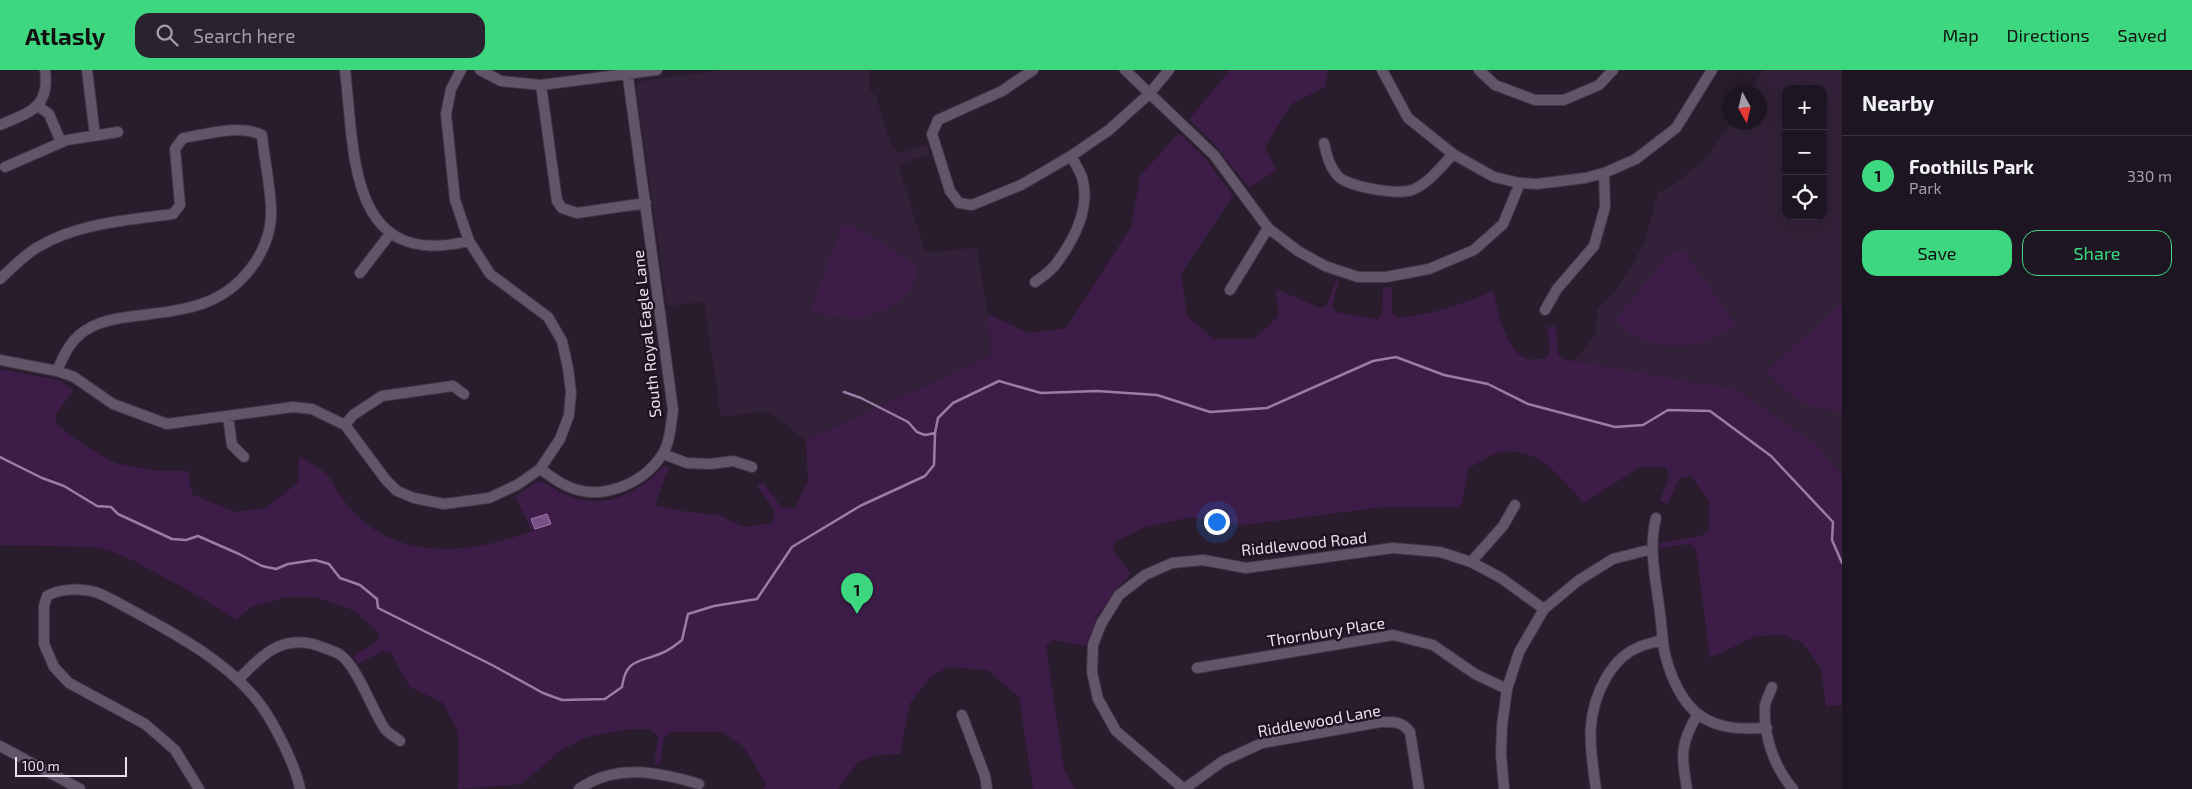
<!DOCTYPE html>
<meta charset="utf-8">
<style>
body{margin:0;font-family:"Exo 2",sans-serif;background:#2b222f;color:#f1f3f6}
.controls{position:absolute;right:15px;top:15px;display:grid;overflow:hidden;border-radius:10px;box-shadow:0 5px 20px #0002}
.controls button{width:45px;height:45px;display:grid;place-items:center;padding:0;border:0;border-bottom:1px solid #3c3440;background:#1e1522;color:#f1f3f6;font:25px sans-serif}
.compass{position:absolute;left:1722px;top:15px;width:45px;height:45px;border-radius:50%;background:#1e1522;box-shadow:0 5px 20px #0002;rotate:172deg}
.scale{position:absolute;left:15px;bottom:12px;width:112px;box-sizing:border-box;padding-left:5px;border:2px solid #eae1ed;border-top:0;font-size:14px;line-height:18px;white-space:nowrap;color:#eae1ed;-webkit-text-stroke:4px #1f1223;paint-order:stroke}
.you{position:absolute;left:1216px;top:451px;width:18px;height:18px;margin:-12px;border:4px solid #fff;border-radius:50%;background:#1a73e8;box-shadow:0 0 0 8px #1a73e833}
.badge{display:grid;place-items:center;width:32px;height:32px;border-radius:50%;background:#3cd77e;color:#111;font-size:16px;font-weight:700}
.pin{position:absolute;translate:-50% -41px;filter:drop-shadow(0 1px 2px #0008)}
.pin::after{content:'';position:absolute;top:26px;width:18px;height:15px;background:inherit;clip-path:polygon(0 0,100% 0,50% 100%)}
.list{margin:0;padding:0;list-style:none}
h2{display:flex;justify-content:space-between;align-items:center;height:65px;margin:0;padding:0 20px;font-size:21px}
h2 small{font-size:16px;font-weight:400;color:#a19fa5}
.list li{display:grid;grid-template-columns:32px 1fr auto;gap:15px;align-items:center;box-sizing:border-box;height:80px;padding:0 20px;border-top:1px solid #3c3440}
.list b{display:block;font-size:19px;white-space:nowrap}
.list p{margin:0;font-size:16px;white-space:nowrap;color:#a19fa5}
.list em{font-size:16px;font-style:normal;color:#a19fa5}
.actions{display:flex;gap:10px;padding:15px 20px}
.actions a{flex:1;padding:11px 0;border:1px solid #3cd77e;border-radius:15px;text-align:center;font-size:18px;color:#3cd77e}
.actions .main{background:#3cd77e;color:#111}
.icon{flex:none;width:28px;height:28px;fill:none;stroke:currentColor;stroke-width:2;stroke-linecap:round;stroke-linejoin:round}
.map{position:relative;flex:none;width:1842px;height:719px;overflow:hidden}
header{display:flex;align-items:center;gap:30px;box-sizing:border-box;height:70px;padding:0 25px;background:#3cd77e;color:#111}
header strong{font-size:24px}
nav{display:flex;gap:28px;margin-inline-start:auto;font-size:18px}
.search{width:350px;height:45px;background:#2b222f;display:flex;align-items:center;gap:12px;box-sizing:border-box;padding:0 18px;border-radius:15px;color:#a19fa5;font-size:19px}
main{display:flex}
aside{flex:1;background:#1e1522}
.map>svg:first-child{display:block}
.built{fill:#322138;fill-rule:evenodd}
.green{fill:#3d1d48}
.water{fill:#795088;stroke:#9b7ca6}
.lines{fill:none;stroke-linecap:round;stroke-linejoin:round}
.stream{stroke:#9b7ca6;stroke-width:2.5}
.minor-casing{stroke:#413645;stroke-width:12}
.minor{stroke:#635569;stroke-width:10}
.labels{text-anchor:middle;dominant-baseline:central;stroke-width:5;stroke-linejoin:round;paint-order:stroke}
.street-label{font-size:16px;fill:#eae1ed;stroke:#1f1223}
</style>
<header>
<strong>Atlasly</strong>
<div class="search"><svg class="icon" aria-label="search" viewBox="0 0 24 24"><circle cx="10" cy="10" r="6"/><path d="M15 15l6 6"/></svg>Search here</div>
<nav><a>Map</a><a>Directions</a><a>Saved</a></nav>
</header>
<main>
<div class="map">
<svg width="1842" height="719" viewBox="0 0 1842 719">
<rect width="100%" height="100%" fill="#281c2d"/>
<!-- built -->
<path class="built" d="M721,0H869V18L876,27L893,79L901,83L927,74L929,84L902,93L899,100L926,183L977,177L988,244L991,286L806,370L766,341L721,347L704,232L667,236L636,18L641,11Z
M1763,0H1842V407L1817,375L1575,290L1596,264L1597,239L1611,226L1631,198L1644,173L1658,123L1676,113L1708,86L1731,53L1760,52V22H1750ZM1786,19H1823V146H1786Z"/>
<!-- green -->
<path class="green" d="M1230,0H1328L1325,17L1291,34L1265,77L1276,100L1249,118L1216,76L1189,49Z
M1179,63L1208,92L1233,126L1181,204L1187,246L1214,269H1254L1279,246L1276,219L1321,238L1327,235L1336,209L1339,210L1332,236L1336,242L1377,249L1382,245L1383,218L1392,217V243L1398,248C1434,244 1460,235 1493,221C1498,240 1506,283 1528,289C1532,290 1539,289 1544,289L1550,283L1547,257L1556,256L1558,284L1563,289L1737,320L1817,375L1842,407V635L1826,637L1821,598L1803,573L1783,565L1756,566L1710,588L1696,479L1689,474L1660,478L1659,473L1701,466L1709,459V431L1691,406L1679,409L1668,434L1660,431L1669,406L1666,397H1640L1584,433C1561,409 1539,376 1501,382C1491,384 1478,393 1469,398L1461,437H1383L1244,455L1212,449L1187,448L1146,457L1115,472L1113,480L1131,504L1114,522L1098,545L1086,576L1053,570L1046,576L1064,699L1075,719H1033L1019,627L987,600L948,597L932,606L910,633L900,684L877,685L857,693L838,719H763L766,714L743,676L722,662H671L664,668L660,695L654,693L658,666L651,659H629L587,667L561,680L522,714L458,719V662L443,633L410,617L391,583L383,581L358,594L353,586L378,571L379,563L356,542L345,537L315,527H288L251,537L236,550L200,527L132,490L110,481L93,477L0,475V299L58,310L74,320L55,345L57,354L75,369L115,393L157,401H188L192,424L235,442L265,438L298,413L299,386C308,392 317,396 325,403C331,408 335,418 340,425C345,433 353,441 360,448C407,492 477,482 532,461L515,426L538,411C549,413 556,421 566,425C603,440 638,425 662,397H669L655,435L687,442L719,445L744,457L772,453L775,441L757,416L763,412L781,437L795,438L808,410L806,370L991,286L988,244L1029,263L1066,258L1131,157L1140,106Z
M849,154L878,170L918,197L912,218L890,238L856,249L810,242L842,156Z
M1671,182H1684L1736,254C1699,284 1648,284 1615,250Z
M1842,234V341C1834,340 1825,341 1818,338C1798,333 1779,316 1766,301Z"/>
<!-- water -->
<path class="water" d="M547,444L551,454L535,459L531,449Z"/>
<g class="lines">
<!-- stream -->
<path class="stream" d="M844,322L861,328L908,352L917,362L925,365L935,363
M0,387L42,408L64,416L97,436L111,437L118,444L172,469L186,470L198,466L239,484L262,496L276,499L288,494L315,490L329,494L340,508L360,515L377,529L378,538L492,595L543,623L562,630L605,629L622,617C626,588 639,593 662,583C669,580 676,575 682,570L688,544L714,536L757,529L792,477L860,436L925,406L934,395L935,363L938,348L953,333L999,311L1041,323L1097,321L1157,325L1210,342L1267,338L1373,291L1396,287L1444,305L1488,314L1528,334L1615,357L1643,355L1668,340L1710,341L1771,386L1833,452L1832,470L1842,493"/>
<!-- minor casing -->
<g class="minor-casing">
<path id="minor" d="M87,0L95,66
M345,0C355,82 347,201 469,171
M480,0L501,11L541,15L657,0
M1033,0L1002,21L938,50L932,64L950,121L959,133L972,135L1021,115L1071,86L1109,60L1149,24L1169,0
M1125,0L1214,85L1268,158L1298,181L1325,196L1358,207H1386L1429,199L1474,180L1503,154L1520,113
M1382,0L1408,48L1453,84L1494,107L1520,113L1537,114L1585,108L1604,103L1636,89L1676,58L1712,0
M1479,0L1495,15L1535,30H1564L1599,15L1613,0
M541,15L557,131L562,138L577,143L646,133
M38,36L49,44L61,72
M0,55C30,42 50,38 45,0
M1324,73C1327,85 1329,96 1337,105C1346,117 1397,125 1412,120C1428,114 1441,97 1453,84
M5,97L67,70L118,62
M360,203L390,164
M0,209C12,198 24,185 38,177C78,153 129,150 173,144L180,135L175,79L183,68C208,64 239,54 262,65C264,89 272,123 271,145C271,163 262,184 251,198C221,238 181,240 135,246C120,248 105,250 91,257C72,267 65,282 57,301
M1035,212C1042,207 1051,201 1056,194C1074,170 1091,138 1082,107C1079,100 1075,93 1071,86
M1230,220L1268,158
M1545,240L1557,219L1594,176L1605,137L1604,103
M0,290L57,301L74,307L113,334L167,354L293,337L312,339L345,355L386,410L397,421L414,428L444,434L489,428L517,415L540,399L560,369L569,345L571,322L568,298L562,271L548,247L490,204L469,171L455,130L446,44L451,19L461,0
M228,346L232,375L244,387
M345,355L353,345L382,326L453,316L464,324
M663,384L687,393L710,394L733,391L752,397
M540,399C548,404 555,410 563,414C597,433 641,416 662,385C670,373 671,354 673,340L627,0
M1656,448C1648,479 1656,511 1660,543C1662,558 1662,574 1666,588C1671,607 1682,632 1698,644C1718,660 1743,659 1767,658
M1471,492L1503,456L1515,435
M1197,598L1393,565L1433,575L1475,604L1507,619
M238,610C260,587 279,566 313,574C321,577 332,580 339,584C357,595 372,640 385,659C389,664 396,667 400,671
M1772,617C1770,623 1766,630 1765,635C1763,665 1774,697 1793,719
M962,645L985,706L987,719
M0,676L80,719
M199,719L175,680L145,654L69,613L54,597L44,574V536L47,526C60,518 83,518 98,523C111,528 123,536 135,542C179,566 229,593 260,634C274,653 296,696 300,719
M579,719C615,693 659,702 699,714
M1184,719L1116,661L1098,629L1092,602L1093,575L1101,554L1119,525L1145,505L1172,493L1203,490L1246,498L1393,478L1440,482L1471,492L1501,508L1544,539
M1184,719L1223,691L1262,673L1380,652C1394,652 1402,651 1410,662L1419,719
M1504,719L1501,684L1502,656L1507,619L1519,582L1544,539L1579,510L1613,489L1652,479
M1596,719C1590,677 1584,645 1607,606C1615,594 1623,584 1637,578C1645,574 1655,572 1663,570
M1687,719C1681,686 1680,673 1698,644"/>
</g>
<!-- minor -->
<use href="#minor" class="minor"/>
</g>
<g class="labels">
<!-- street labels -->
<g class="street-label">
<text transform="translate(646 264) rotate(-96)">South Royal Eagle Lane</text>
<text transform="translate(1304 473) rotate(-6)">Riddlewood Road</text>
<text transform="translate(1326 561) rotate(-9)">Thornbury Place</text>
<text transform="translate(1319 650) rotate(-10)">Riddlewood Lane</text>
</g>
</g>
</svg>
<div class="controls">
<button>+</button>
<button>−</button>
<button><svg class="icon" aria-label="locate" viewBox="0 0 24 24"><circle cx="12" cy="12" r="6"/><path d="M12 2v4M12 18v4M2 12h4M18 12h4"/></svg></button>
</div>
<svg class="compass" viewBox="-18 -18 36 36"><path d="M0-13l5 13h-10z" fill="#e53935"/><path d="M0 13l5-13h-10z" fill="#a19fa5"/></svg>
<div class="scale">100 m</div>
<div class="you"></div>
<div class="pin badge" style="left:857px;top:544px">1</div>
</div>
<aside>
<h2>Nearby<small></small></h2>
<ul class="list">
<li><span class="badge">1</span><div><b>Foothills Park</b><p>Park</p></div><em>330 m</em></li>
</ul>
<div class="actions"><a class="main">Save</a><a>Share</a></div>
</aside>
</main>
